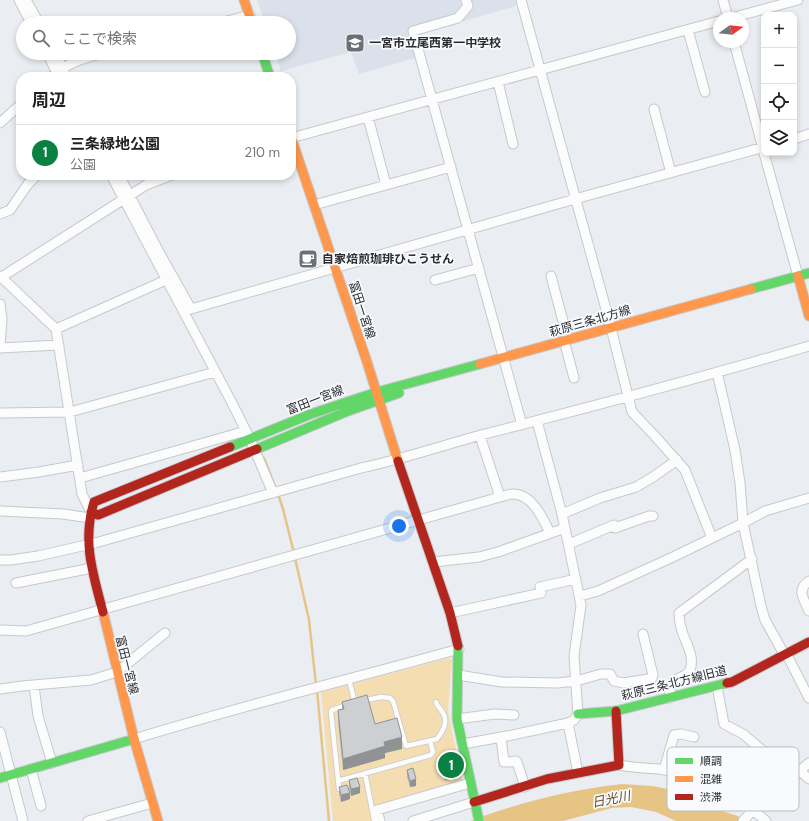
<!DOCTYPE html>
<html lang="ja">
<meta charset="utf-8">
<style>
body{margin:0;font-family:"DM Sans","Noto Sans JP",sans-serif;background:#f6f6f6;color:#202124}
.controls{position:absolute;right:12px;top:12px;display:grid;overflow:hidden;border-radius:8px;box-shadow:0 2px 6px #0003}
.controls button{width:36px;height:36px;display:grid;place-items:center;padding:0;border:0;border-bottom:1px solid #e0e0e0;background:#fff;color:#202124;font:20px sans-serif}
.compass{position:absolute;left:713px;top:12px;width:36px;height:36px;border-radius:50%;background:#fff;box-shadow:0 2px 6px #0003;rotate:75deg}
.you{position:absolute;left:399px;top:526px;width:14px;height:14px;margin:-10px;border:3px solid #fff;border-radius:50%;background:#1a73e8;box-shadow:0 0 0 6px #1a73e833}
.badge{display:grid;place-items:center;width:26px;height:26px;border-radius:50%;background:#0b8043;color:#fff;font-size:13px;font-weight:700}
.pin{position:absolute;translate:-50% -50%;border:2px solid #fff;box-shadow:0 1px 4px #0006}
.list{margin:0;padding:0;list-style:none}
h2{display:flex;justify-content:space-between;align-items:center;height:52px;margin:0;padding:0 16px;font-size:17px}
h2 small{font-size:13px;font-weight:400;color:#757577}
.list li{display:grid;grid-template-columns:26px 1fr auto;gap:12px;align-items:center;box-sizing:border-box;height:56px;padding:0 16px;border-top:1px solid #e0e0e0}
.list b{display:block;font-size:15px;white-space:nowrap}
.list p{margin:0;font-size:13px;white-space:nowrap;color:#757577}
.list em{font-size:13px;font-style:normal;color:#757577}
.icon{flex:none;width:22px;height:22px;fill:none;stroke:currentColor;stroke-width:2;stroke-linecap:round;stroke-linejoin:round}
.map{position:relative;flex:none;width:809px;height:821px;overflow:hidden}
.search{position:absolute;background:#fff;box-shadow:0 2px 6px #0003;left:16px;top:16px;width:280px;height:44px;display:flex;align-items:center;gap:10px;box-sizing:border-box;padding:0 14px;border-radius:22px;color:#757577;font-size:15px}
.panel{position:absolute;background:#fff;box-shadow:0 2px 6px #0003;left:16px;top:72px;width:280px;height:108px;border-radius:16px}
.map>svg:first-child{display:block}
.built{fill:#dae1eb}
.green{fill:#f5ddb2}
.water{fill:#e6c584}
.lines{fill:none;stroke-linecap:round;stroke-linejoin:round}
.stream{stroke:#e6c584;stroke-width:2.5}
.lane-casing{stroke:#c6c9cc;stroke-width:6}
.street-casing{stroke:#c6c9cc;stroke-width:11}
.fast-casing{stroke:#c6c9cc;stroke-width:11}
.slow-casing{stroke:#c6c9cc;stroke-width:11}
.jam-casing{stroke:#c6c9cc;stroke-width:11}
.lane{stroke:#fcfcfd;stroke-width:4.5}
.street{stroke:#fcfcfd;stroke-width:9}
.fast{stroke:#63d668;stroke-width:9}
.slow{stroke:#ff974d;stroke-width:9}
.jam{stroke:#b3261e;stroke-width:9}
.wall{fill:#b0b3b5}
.shaded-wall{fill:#909294}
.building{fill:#cdd0d3;stroke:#909294}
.labels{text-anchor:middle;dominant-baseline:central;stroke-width:3.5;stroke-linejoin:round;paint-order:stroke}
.poi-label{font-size:12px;font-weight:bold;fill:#2a2c2f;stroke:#f8fafd;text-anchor:start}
.street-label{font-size:12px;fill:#2a2c2f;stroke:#f8fafd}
.water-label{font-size:13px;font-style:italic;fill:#634d26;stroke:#f8fafd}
.key{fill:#f8fafd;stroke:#babcbf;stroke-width:1}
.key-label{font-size:11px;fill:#2a2c2f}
</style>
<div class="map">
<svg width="809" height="821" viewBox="0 0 809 821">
<rect width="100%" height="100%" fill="#eaeef2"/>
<!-- built -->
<path class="built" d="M257,0H515L516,6L419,34L425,55L359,74L351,52L281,71L275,53H289V23H265Z"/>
<!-- green -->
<path class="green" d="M449,658L452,660L448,711L463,783L376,807L379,821H333L321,692Z"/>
<!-- water -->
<path class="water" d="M622,784L652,786L680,791L722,811L738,816L743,821H676L656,812L631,807L612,808L563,821H470C521,802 569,790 622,784Z"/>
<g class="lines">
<!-- stream -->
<path class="stream" d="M264,458L276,489
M278,494L283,509L294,553
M295,558L309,620L316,685
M317,690L329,821"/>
<!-- lane casing -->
<g class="lane-casing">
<path id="lane" d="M349,680L355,703
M362,701L381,697L390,698L393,701L406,746L437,739C442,732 449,722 443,713C441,709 437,707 436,702
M365,773L374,820
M338,781L431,755L433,752L430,741
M339,789L331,712L332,710L347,705"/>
</g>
<!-- street casing -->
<g class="street-casing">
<path id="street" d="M19,0L31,23
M26,0L39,23
M466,0L468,6L458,18L413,31L522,425
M521,0L609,320L632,412L654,435L685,470L712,538
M723,0L728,18
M731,18L798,0
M219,23L250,15
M688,30L705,92
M734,42L764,152
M47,53L59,77
M55,53L67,77
M51,77C66,63 85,58 104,53
M498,82L513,144
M654,109L671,173
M368,117L386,185
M0,123L21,104
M291,138L719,21
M794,139L809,134
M764,153L798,276
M111,175L231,401L250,439L273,493
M119,175L160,254L191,309L575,199L764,147
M314,205L451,167
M0,214L10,210L28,184L37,175
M0,276L56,329L82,494L91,512
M551,276L568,340
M0,278L146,185L172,175
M435,280L479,268
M0,304L2,319L0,345
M56,329L166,280
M0,348L59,345
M566,348L574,378
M717,372L735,450L740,483L743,523L761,606L765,620L784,654L788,657L809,698
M0,413L70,412L215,372
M537,421L562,514L581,605L574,656L578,714L574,720L568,723L578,773
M480,436L500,497
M0,477L39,472L78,465
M80,478L246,431
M0,511L63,514L90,518
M562,514L600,498L636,487L653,477L677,460
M569,544L614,525L615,528L649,516H653
M0,560H11L38,556L95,543L361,468C402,459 441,446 481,435C591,407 700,378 809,346
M433,562L479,557L498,552L565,528
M809,581C796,590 804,599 809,611
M16,583L92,568
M580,596L598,591L673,557L743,523L765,511L809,498
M450,613L541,593L540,587L576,579
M0,630L26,631L500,497C504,496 509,494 513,494C532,494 543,518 550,533
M458,675L502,682L557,683L576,681L601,674H610L614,681L623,683L648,679L652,678L653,675L643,634
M34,686L38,716L52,763
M717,686L724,724L743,734L762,750L800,771L809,779
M0,689L22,686L91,680L117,672L165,633
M669,698C671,673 686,680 690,670C695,656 686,644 682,631C680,625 679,620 679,613L752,559
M457,719L495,714L514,715
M0,732L23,821
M501,738L504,762H510L516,761L517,762L525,787
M134,739C241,706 351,679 459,649
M463,744L507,736L568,723
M713,753L726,767
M619,765C634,768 645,768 659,769C696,774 738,796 766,821
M31,769L41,806
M664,770L674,735L681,734L694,737
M699,780L720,761
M88,821L152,803
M380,821L377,810L470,783
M413,821L474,802
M743,821L753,810L809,763"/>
</g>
<!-- fast casing -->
<g class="fast-casing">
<path id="fast" d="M262,53L270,77
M751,289L809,273
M230,447L311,414L377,392L480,364
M257,449L348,411L399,393
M458,646L457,719L479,821
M578,714L616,711L727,683
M0,778L134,739"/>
</g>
<!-- slow casing -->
<g class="slow-casing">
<path id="slow" d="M244,0L252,23
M291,137L367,362L398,461
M798,276L809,316
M480,364L751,289
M103,612L134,739L158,821"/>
</g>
<!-- jam casing -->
<g class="jam-casing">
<path id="jam" d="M398,461L450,613L458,646
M91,512L98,515L257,449
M103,612C93,574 82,541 94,502L230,447
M727,683L732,682L809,642
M474,802L547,779L619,765L616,711"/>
</g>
<!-- lane -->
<use href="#lane" class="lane"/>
<!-- street -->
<use href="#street" class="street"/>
<!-- fast -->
<use href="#fast" class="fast"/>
<!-- slow -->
<use href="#slow" class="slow"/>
<!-- jam -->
<use href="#jam" class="jam"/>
</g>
<!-- wall -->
<path class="wall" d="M342,702L375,724L402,749L385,753V758L343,770L338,722V710L342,709Z
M443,757L457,777L445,780L442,766V760L443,759Z
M407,770L416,786L410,787L407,777Z
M349,780L360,793L351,796L349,787Z
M339,787L350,799L341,802L339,794Z"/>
<!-- shaded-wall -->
<path class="shaded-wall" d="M402,737V749L385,753V758L343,770V759L384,742Z
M457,771V777L445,780V774Z
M416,779V786L410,787V781Z
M360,787V793L351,796V789Z
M350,793V799L341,802V795Z"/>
<!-- building -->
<path class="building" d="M367,695L375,724L397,718L402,737L384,742L385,746L343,759L338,710L344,709L342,702Z
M451,755V757H453L457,771L445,774L442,760L444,759L443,757Z
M413,768L416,779L410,781L407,770Z
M357,778L360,787L351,789L349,780Z
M347,785L350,793L341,795L339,787Z"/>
<!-- icons -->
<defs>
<g id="school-square" transform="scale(1)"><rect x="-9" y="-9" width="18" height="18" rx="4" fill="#6d7073" stroke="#f8fafd"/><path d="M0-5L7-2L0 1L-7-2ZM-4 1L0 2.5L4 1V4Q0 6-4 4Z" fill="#fff"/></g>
<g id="cafe-square" transform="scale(1)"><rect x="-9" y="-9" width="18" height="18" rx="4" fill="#6d7073" stroke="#f8fafd"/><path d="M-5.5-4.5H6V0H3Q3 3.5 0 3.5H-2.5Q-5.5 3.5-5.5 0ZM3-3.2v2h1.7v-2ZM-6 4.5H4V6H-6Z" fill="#fff"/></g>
</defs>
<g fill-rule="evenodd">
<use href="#school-square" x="355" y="43"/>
<use href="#cafe-square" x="308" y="259"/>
</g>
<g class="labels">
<!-- poi labels -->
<g class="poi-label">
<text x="369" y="43">一宮市立尾西第一中学校</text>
<text x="322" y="259">自家焙煎珈琲ひこうせん</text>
</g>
<!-- street labels -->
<g class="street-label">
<text transform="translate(362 310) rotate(72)">冨田一宮線</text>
<text transform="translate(590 321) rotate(-16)">萩原三条北方線</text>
<text transform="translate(315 400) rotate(-21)">富田一宮線</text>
<text transform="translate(127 665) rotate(76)">富田一宮線</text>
<text transform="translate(674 683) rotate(-14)">萩原三条北方線旧道</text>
</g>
<!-- water labels -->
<g class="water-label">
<text transform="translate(611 799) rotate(-11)">日光川</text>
</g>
</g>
<!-- legend -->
<rect x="667" y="747" width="132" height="64" rx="6" class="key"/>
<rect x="675" y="758" width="18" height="6" fill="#63d668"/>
<rect x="675" y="776" width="18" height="6" fill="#ff974d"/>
<rect x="675" y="794" width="18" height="6" fill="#b3261e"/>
<g class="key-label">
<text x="700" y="765">順調</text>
<text x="700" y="783">混雑</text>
<text x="700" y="801">渋滞</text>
</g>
</svg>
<div class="controls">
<button>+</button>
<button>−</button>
<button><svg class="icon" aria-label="locate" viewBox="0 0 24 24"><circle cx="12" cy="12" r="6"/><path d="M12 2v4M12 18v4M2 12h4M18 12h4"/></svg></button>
<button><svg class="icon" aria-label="layers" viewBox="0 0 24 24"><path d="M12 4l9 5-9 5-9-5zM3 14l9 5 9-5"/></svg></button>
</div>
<svg class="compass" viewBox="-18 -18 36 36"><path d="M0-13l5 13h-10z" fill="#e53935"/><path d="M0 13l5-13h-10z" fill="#757577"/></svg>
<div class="you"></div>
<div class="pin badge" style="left:451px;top:765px">1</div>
<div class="search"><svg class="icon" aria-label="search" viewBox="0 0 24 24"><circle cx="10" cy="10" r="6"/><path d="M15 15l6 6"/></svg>ここで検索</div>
<section class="panel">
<h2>周辺<small></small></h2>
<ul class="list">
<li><span class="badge">1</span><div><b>三条緑地公園</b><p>公園</p></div><em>210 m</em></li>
</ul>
</section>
</div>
